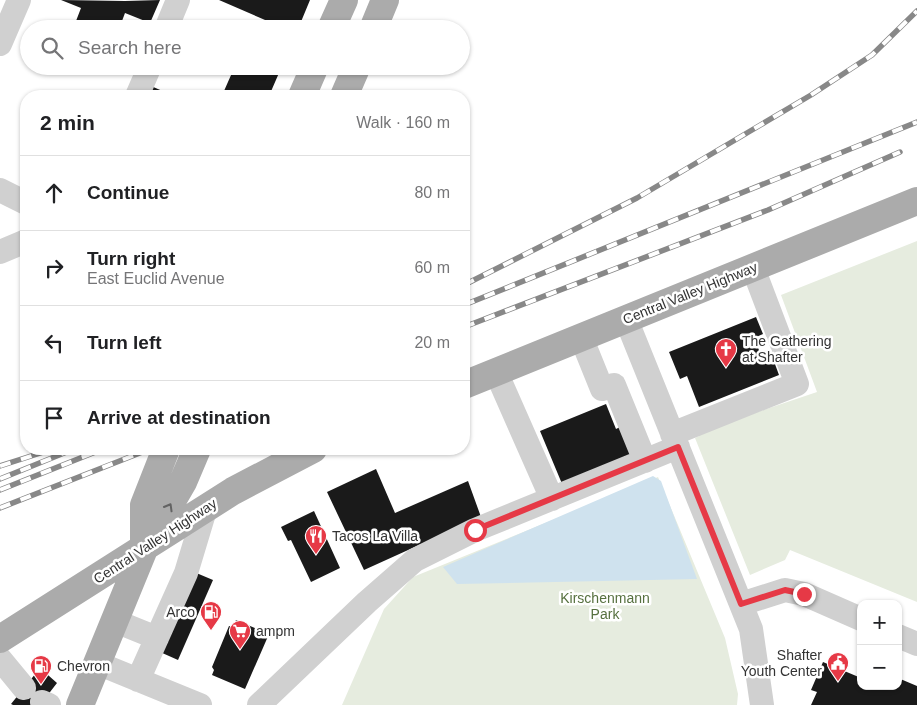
<!DOCTYPE html>
<meta charset="utf-8">
<style>
body{margin:0;font-family:Arial,sans-serif;background:#f2f2f2;color:#202124}
.controls{position:absolute;right:15px;bottom:15px;display:grid;overflow:hidden;border-radius:10px;box-shadow:0 1px 4px #0004}
.controls button{width:45px;height:45px;display:grid;place-items:center;padding:0;border:0;border-bottom:1px solid #e0e0e0;background:#fff;color:#202124;font:25px sans-serif}
.stop{position:absolute;width:15px;height:15px;margin:-11px;border:4px solid #e63946;border-radius:50%;background:#fff}
.stop.end{background:#e63946;border-color:#fff;box-shadow:0 1px 5px #0008}
.list{margin:0;padding:0;list-style:none}
h2{display:flex;justify-content:space-between;align-items:center;height:65px;margin:0;padding:0 20px;font-size:21px}
h2 small{font-size:16px;font-weight:400;color:#757577}
.list li{display:grid;grid-template-columns:32px 1fr auto;gap:15px;align-items:center;box-sizing:border-box;height:75px;padding:0 20px;border-top:1px solid #e0e0e0}
.list b{display:block;font-size:19px;white-space:nowrap}
.list p{margin:0;font-size:16px;white-space:nowrap;color:#757577}
.list em{font-size:16px;font-style:normal;color:#757577}
.icon{flex:none;width:28px;height:28px;fill:none;stroke:currentColor;stroke-width:2;stroke-linecap:round;stroke-linejoin:round}
.map{position:relative;flex:none;width:917px;height:705px;overflow:hidden}
.search{position:absolute;background:#fff;box-shadow:0 1px 4px #0004;left:20px;top:20px;width:450px;height:55px;display:flex;align-items:center;gap:12px;box-sizing:border-box;padding:0 18px;border-radius:28px;color:#757577;font-size:19px}
.panel{position:absolute;background:#fff;box-shadow:0 1px 4px #0004;left:20px;top:90px;width:450px;height:365px;border-radius:20px}
.map>svg:first-child{display:block}
.green{fill:#e6ecdf}
.water{fill:#cfe2ee}
.building{fill:#1a1a1a}
.lines{fill:none;stroke-linecap:round;stroke-linejoin:round}
.minor{stroke:#d0d0d0;stroke-width:24}
.major{stroke:#ababab;stroke-width:28}
.rail-casing{stroke:#888;stroke-width:5.5}
.rail{stroke:#fff;stroke-width:4;stroke-dasharray:11;stroke-linecap:butt}
.oneway{stroke:#636363}
.route{stroke:#e63946;stroke-width:6}
.labels{text-anchor:middle;dominant-baseline:central;stroke-width:5;stroke-linejoin:round;paint-order:stroke}
.street-label{font-size:14px;fill:#333;stroke:#fff}
.poi-label{font-size:14px;fill:#333;stroke:#fff;text-anchor:start}
.park-label{font-size:14px;fill:#56703f;stroke:#fff}
</style>
<div class="map">
<svg width="917" height="705" viewBox="0 0 917 705">
<rect width="100%" height="100%" fill="#fff"/>
<!-- green -->
<path class="green" d="M917,241V602L790,550L785,560L750,575L695,438L699,436L698,432L817,392L781,295Z
M658,477L725,638L738,694L737,705H342L384,609L413,577Z"/>
<!-- water -->
<path class="water" d="M653,476L661,481L697,579L457,584L443,567Z"/>
<!-- building -->
<path class="building" d="M61,0L125,1L160,0L150,23L125,13L119,29H95L76,21L81,8Z
M219,0H310L298,29H286Z
M235,66H282L269,96H225L227,92L224,91Z
M151,86L174,96H147Z
M756,317L763,334L754,338L763,360L772,356L779,375L699,407L687,376L680,379L669,352Z
M606,404L616,429L624,425L639,460L565,491L540,431Z
M376,469L395,513L468,481L481,517L364,570L327,492Z
M314,511L340,568L311,582L291,540L288,541L281,527Z
M194,572L213,580L178,660L160,652Z
M236,620L269,634L245,689L212,675L214,670L212,667L229,626L233,627Z
M823,662L861,678V686H898V678L917,686V705H811L817,692L811,690Z
M40,668L57,683L40,705H13L11,704Z"/>
<g class="lines">
<!-- minor -->
<path class="minor" d="M166,29L178,0
M0,44L19,0
M137,96L150,66
M0,190L26,203
M0,252L26,241
M626,319L751,629L762,705
M581,337L602,389L614,385L645,461
M496,372L552,499
M672,434L797,384L753,268
M741,604L785,590L804,594L861,619
M115,621L157,638
M898,636L917,644
M0,659L24,688
M97,663L200,705
M138,680L186,573L205,510
M42,702L49,705
M259,705L367,602L415,560L475,530L678,447"/>
<!-- major -->
<path class="major" d="M331,29L344,0
M373,29L385,0
M302,96L315,66
M344,96L357,66
M464,385L917,201
M144,548V505L166,449
M0,639L233,491L313,449
M80,705L144,549L183,482L197,449"/>
<!-- rail casing -->
<g class="rail-casing">
<path id="rail" d="M464,285L637,198L811,95L872,55L917,11
M464,305L917,122
M464,327L768,210L900,152
M0,466L53,449
M0,479L74,449
M0,490L103,449
M0,508L150,449"/>
</g>
<!-- rail -->
<use href="#rail" class="rail"/>
</g>
<!-- one-way arrows -->
<defs><path id="oneway-chevron" d="M-2-3.5L2.5 0L-2 3.5" fill="none" stroke-width="1.6" stroke-linecap="round" stroke-linejoin="round" transform="scale(1.25)"/></defs>
<use class="oneway" href="#oneway-chevron" transform="translate(169 507) rotate(-60)"/>
<g class="lines">
<!-- route -->
<path class="route" d="M475,530L678,447L741,604L785,590L804,594"/>
</g>
<!-- icons -->
<defs>
<g id="church-pin" transform="scale(1.125)"><path d="M0 17L-7.5 6A9.5 9.5 0 1 1 7.5 6Z" fill="#e63946" stroke="#fff"/><path d="M-1.2-6h2.4v3.5h3.3v2.4h-3.3V6h-2.4V-.1h-3.3v-2.4h3.3Z" fill="#fff"/></g>
<g id="restaurant-pin" transform="scale(1.125)"><path d="M0 17L-7.5 6A9.5 9.5 0 1 1 7.5 6Z" fill="#e63946" stroke="#fff"/><path d="M-5-6h1v4h1v-4h1v4h1v-4h1v5L-1.5 .5V6h-2V.5L-5-1ZM5-6V6H3V1.5H1.5Q1.5-4 5-6Z" fill="#fff"/></g>
<g id="fuel-pin" transform="scale(1.125)"><path d="M0 17L-7.5 6A9.5 9.5 0 1 1 7.5 6Z" fill="#e63946" stroke="#fff"/><path d="M-5.5-6h7V0h2V4h1.3V-2.5L3-4.5l.8-.8L6-3V5H2.5V1h-1V6h-7ZM-4.2-4.7v3.2H.2V-4.7Z" fill="#fff"/></g>
<g id="supermarket-pin" transform="scale(1.125)"><path d="M0 17L-7.5 6A9.5 9.5 0 1 1 7.5 6Z" fill="#e63946" stroke="#fff"/><path d="M-6-5.5h2.5l.6 2H6L4.5 2H-2.5L-4.4-4H-6ZM-1.5 3.2a1.3 1.3 0 1 0 .1 0ZM3 3.2a1.3 1.3 0 1 0 .1 0Z" fill="#fff"/></g>
<g id="civic-pin" transform="scale(1.125)"><path d="M0 17L-7.5 6A9.5 9.5 0 1 1 7.5 6Z" fill="#e63946" stroke="#fff"/><path d="M-.6-6.5H3V-4.5H.6V-3L4-1V1h2V6H-6V1h2V-1L-.6-3ZM-1.2 2.5V6h2.4V2.5Z" fill="#fff"/></g>
</defs>
<g fill-rule="evenodd">
<use href="#church-pin" x="726" y="349"/>
<use href="#restaurant-pin" x="316" y="536"/>
<use href="#fuel-pin" x="211" y="612"/>
<use href="#supermarket-pin" x="240" y="631"/>
<use href="#civic-pin" x="838" y="663"/>
<use href="#fuel-pin" x="41" y="666"/>
</g>
<g class="labels">
<!-- street labels -->
<g class="street-label">
<text transform="translate(690 293) rotate(-22)">Central Valley Highway</text>
<text transform="translate(155 541) rotate(-33)">Central Valley Highway</text>
</g>
<!-- poi labels -->
<g class="poi-label">
<text x="742" y="341">The Gathering<tspan x="742" dy="16">at Shafter</tspan></text>
<text x="332" y="536">Tacos La Villa</text>
<text x="195" y="612" text-anchor="end">Arco</text>
<text x="256" y="631">ampm</text>
<text x="822" y="655" text-anchor="end">Shafter<tspan x="822" dy="16">Youth Center</tspan></text>
<text x="57" y="666">Chevron</text>
</g>
<!-- park labels -->
<g class="park-label">
<text x="605" y="598">Kirschenmann<tspan x="605" dy="16">Park</tspan></text>
</g>
</g>
</svg>
<div class="controls">
<button>+</button>
<button>−</button>
</div>
<div class="stop" style="left:475px;top:530px"></div>
<div class="stop end" style="left:804px;top:594px"></div>
<div class="search"><svg class="icon" aria-label="search" viewBox="0 0 24 24"><circle cx="10" cy="10" r="6"/><path d="M15 15l6 6"/></svg>Search here</div>
<section class="panel">
<h2>2 min<small>Walk · 160 m</small></h2>
<ul class="list">
<li><svg class="icon" aria-label="ahead" viewBox="0 0 24 24"><path d="M12 20V5M6 11l6-6 6 6"/></svg><div><b>Continue</b></div><em>80 m</em></li>
<li><svg class="icon" aria-label="right" viewBox="0 0 24 24"><path d="M7 20v-9h11M14 6l5 5-5 5"/></svg><div><b>Turn right</b><p>East Euclid Avenue</p></div><em>60 m</em></li>
<li><svg class="icon" aria-label="left" viewBox="0 0 24 24"><path d="M17 20v-9H6M10 6l-5 5 5 5"/></svg><div><b>Turn left</b></div><em>20 m</em></li>
<li><svg class="icon" aria-label="arrive" viewBox="0 0 24 24"><path d="M6 21V4h12l-3 4 3 4H6"/></svg><div><b>Arrive at destination</b></div></li>
</ul>
</section>
</div>
